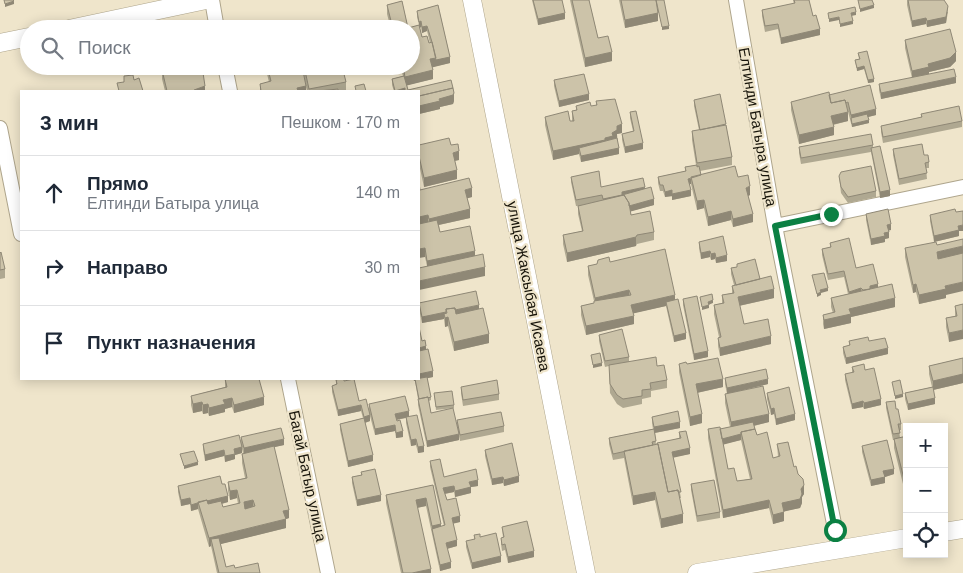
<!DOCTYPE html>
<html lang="ru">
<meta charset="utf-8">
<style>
body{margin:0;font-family:Arial,sans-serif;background:#f6f6f7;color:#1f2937}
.controls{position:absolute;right:15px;bottom:15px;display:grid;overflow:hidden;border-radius:0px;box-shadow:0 2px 12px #0003}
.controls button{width:45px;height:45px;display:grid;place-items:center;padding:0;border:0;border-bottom:1px solid #e0e1e3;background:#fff;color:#1f2937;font:25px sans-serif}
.stop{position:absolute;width:15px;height:15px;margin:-11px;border:4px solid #0b8043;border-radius:50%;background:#fff}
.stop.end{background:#0b8043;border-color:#fff;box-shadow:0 1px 5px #0008}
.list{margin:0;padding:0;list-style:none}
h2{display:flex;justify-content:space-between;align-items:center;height:65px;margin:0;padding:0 20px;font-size:21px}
h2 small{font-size:16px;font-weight:400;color:#747a83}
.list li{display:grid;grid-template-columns:32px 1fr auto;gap:15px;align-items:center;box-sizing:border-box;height:75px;padding:0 20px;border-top:1px solid #e0e1e3}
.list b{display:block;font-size:19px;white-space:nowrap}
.list p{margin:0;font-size:16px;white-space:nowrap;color:#747a83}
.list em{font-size:16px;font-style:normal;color:#747a83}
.icon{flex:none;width:28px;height:28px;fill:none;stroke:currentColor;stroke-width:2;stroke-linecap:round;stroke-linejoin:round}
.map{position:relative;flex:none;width:963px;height:573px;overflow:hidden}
.search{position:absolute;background:#fff;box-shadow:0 2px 12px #0003;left:20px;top:20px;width:400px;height:55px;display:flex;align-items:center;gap:12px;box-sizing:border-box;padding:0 18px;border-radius:28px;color:#747a83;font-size:19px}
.panel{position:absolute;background:#fff;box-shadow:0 2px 12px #0003;left:20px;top:90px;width:400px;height:290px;border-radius:0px}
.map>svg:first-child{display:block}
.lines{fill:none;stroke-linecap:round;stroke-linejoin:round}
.minor-casing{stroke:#aea58c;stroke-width:16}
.tertiary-casing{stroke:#aea58c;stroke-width:19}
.minor{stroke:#fff;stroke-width:14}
.tertiary{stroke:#fff;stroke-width:18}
.wall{fill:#afa891;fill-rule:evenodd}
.shaded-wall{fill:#8f8876}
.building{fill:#ccc3a9;stroke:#8f8876;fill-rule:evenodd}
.route{stroke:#0b8043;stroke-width:6}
.labels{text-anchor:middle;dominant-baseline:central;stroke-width:4.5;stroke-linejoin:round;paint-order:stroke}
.street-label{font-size:15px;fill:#17140a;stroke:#efe5cb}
</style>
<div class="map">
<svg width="963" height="573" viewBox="0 0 963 573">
<rect width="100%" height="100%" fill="#efe5cb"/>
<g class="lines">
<!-- minor casing -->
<g class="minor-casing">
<path id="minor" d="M212,0L217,29
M736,0L775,226L839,549
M225,66L230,91
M0,128L21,234
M775,226L963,187
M288,379L328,573"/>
</g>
<!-- tertiary casing -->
<g class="tertiary-casing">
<path id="tertiary" d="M472,0L586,573
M69,29L206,0
M0,43L29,37
M944,532L963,529
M697,573L907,538"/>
</g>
<!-- minor -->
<use href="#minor" class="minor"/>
<!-- tertiary -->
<use href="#tertiary" class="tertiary"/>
</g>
<!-- wall -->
<path class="wall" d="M532,0H562L565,19L538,25Z
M570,0H589L598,38L612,61L585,67Z
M619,0H656L658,21L625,28Z
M793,0H809L813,16L820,35L781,44L778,29L765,32L762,16V10L794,4Z
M907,0L948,12L946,23L927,27L926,24L912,27L907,5Z
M402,1L408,28L419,25L417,17V11L438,5L450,57V63L432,67L433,79L407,85L408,90L451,80L454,93V101L453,104L440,107V109L419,114V91H394L392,85V79L403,76L400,66H411V29H391L387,14V5ZM421,27L422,33L427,31L430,43H429L427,36L422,37L420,28Z
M905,40L956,61L950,67L929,72V74L956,83L881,99L879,90V84L912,78L905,48Z
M858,53L874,82L868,83L864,69L857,71L855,60L859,59Z
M265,66H302L304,78L302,66H342L346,82V91H307L306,87V91H260V84L269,82Z
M162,70L205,91H165L162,79Z
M554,80L589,100L559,107L554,86Z
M829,95L876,115L868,117L869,123L852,127L847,108L848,121L833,125L834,135L799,144L791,110V102Z
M694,100L726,125L732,157V165L700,171L701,175L738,177L750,195L748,196L753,222L733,227L731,220L708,226L704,208L697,210L691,184H689L691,196L672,200V196L665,197L663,191H660L658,183V177L685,171V167L696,165L692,140V131L699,130L694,106Z
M596,101L622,133L617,134L619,154L581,162L579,154L553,160L545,125V117L570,121H572V111L576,110V106H596Z
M630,112L643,149L625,153L622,140V134L633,131L630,118Z
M921,114L962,121V127L883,143L881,132V126L921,117Z
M419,145H451L459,160L455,161L457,179L424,187L419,164Z
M873,145V148L890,196L880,198L871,152L801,164L799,153V147Z
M893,149L924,155L929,162V168H926L927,179L899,185L893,155Z
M839,176L876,191V197L848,203L841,193Z
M571,177L601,187L645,189L654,205L631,211V215L654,232V240L637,244L636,246L567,262L563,244V235L582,231L578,214V206H576L571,182Z
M420,190L472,197L467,198L470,218L439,225L440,232L475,256L485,276L427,266L425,257Z
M866,214L891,230H888L889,238L885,239V242L871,245L866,220Z
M930,215L959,231V236L934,242L930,221Z
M699,242L727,261L716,263L715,259L711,260L710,257L701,259L699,248Z
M830,243L856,268L878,287L895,307L851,317V323L824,329L823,324V315L833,313L831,307V298L848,294L844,277L828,280L822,255V249L830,247Z
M905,248L946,295V298L919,304L916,292L913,293L905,257Z
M0,253L5,269V278L0,279Z
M610,262L675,300L686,339L674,342L666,306L633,313L634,324L586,335L581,315V306L594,303V301L588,275V266Z
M737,264L760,279L774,298L739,306L744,324L771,344L720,356L718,346V338L719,337L714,314V305L722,303V295L732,293V286L734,285L731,274V268L737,267Z
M683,299L708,357L694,360L683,305Z
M419,303L479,309L489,343L454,351L448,326L445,327L444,319L422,323L419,309Z
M963,304L949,342L946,327V318L955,316V306Z
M599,335L629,357V362L657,366L667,380V388L651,391V397L642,399V404L623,408L617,404L610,393L609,366L605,367L599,341Z
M422,341L426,349L433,377L427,378L431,397V400L429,401L431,413L459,440L427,447L418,405V399L415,381H414L413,379H419Z
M849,341H869L888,354L846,364L843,353V347L849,346Z
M963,358V383L933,390L935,404L908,410L905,399V393L932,387L929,374V366Z
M679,364H687L723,387L697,393L702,423L690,426L679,372Z
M852,367L881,405L864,409L863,407L852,409L845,380V374L852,373Z
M725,378L768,384L727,394L725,384Z
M225,379L264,405L234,413L232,407L225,409V412L209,416L208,413L203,414L202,411L193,413L191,405V396L225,387Z
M336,380L344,381L359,401L369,410V404L409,417L424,452L418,453L416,445L411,446L406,423V418L397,420L403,437L396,438L395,431L375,435L370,416V421L365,423L373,461L348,467L340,430V424L363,418L361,411L338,416L332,392V386L336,385Z
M461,387L499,394V400L463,406L461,393Z
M434,393L454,405V408L436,410Z
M767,393L795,420L776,425L774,414L771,415L767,399Z
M725,394L769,422L754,426L757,435L773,458L778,457L777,444L798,474L804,494L802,497V503L800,508L784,511V521L773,524L769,508L723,518L708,438V429H720L730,427L725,403ZM741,440L750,479L737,481L728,469L723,444Z
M886,402L896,409L901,424V430H899L900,438L907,436V491L905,492L894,448V440H893L886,408Z
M652,417L680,428L655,433L656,445L679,438V432L690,454L673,457L681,498H680L683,523L661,528L655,500L633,505L624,458L613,460L609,444V438L653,429L652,423Z
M457,420L504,426V432L460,441L457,426Z
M241,437L284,445L274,447L289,518L286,519V528L220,544L226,567L260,573H217L211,546L209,547L198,509L191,511L190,504L181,506L178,492V486L222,484L228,502L222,504L223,507L238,504L237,498L230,500L228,491V482L245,478L242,463V454L243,453L242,449V453L235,455V459L225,462L224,456L205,461L203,449V444L241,442Z
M862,446L894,474L885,477V483L871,486L862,452Z
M485,450L519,482L504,486L503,483L492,485L485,456Z
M430,461L444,477L478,486L471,487V493L455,497L454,492L445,494L447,500L460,522L453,523L457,546L447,549L451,568L440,571L426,506L417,508L431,573H401L386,503V495L433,485L441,526H444L430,467Z
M361,472L381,501L357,506L352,483V477L361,475Z
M691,484L720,512V518L697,522L691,490Z
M502,527L534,557L508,563L505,550L502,551L501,544V538H503Z
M474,535L501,562L472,569L466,547V541L474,540Z"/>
<!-- shaded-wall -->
<path class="shaded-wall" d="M14,1V4L5,7V4Z
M874,5V8L860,12V9Z
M948,6L946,23L927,27V21Z
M856,12V15L851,16V13Z
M565,13V19L538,25V19Z
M658,13V21L625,28V20Z
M839,17V20L829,22V19Z
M926,18V24L912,27V21Z
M421,21V27L419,28V22Z
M853,21V24L840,27V24Z
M427,26V31L422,33V27Z
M669,26V29L662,30V27Z
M820,29V35L781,44V38Z
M612,52V61L585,67V58Z
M956,52V61L950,67L929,72V76L912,80V71Z
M450,57V63L430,68V59L436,58Z
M864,66V69L857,71V68Z
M433,70V79L405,86V77Z
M956,77V83L881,99V93Z
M874,79V82L868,83V80Z
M205,86V91H194V90Z
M306,86V91H297V88Z
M405,88V91H395Z
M454,93V101L453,104L440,107V109L419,114V104Z
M589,94V100L559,107V101Z
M876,109V115L852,121L851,115Z
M848,112V121L831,125V116Z
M869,120V123L852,127V124Z
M622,124V133L617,134V138L579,148V154L553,160V151L605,138L612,133L617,126Z
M834,127V135L799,144V135Z
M643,143V149L625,153V147Z
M619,148V154L581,162V156Z
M459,151V160L453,161V153Z
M457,170V179L424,187V178Z
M691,178V184L688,185V179Z
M750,186V195L746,197V188Z
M645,187V193L622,200L603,205V199L622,192Z
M472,188V197L465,199V190Z
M672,190V196L665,197V192Z
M691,190V196L672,200V194Z
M890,190V196L880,198V192Z
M654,199V205L629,212V206Z
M704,200V208L697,210V201Z
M470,209V218L429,227V219Z
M731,211V220L708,226V217Z
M753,214V222L733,227V219Z
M428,215V224L419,226V217Z
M891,224V230L887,231V225Z
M963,225V231H959V236L934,242V236L958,226Z
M889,232V238L885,239V242L871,245V239L884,233Z
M636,237V246L567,262V253Z
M963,246V255L937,261V252Z
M425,248V257L419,258V249Z
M475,251V260L427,270V261Z
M710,251V257L701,259V253Z
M715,253V259L711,260V254Z
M727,255V261L716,263V258Z
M485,267V276L419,290V281Z
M963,282V291L946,295V298L919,304V295L945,286Z
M878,284V290L863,297L870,286Z
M916,284V292L913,293V285Z
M828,288V291L821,293V295L817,297V294L820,290Z
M861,288V294L849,297V292Z
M774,289V298L738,306V297Z
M629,290V299L595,307V298Z
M675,295V304L666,302V306L631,314V305Z
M895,298V307L851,317V323L824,329V320L849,309Z
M713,300V303L708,305V302Z
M479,305V311L448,318V326L445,327V318L444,314V319L422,323V317L446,312V318L447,312Z
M709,305V308L702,310V307Z
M634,316V324L586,335V326Z
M963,330V339L949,342V333Z
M686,333V339L674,342V336Z
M489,334V343L454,351V342Z
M771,336V344L720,356V348Z
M426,346V352L419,354V348Z
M888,348V354L846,364V358Z
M708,351V357L694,360V354Z
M602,363V366L593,368V365Z
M433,371V377L414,381V379H419V374Z
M963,374V383L933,390V381Z
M723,379V387L696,393V384Z
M768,379V384L727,394V388Z
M903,394V397L895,399V396Z
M264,397V405L234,413V405Z
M232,398V407L225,409V412L209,416V408L223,400Z
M935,398V404L908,410V404Z
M881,399V405L864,409V403Z
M863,401V407L852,409V404Z
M202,402V411L193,413V404Z
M208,404V413L203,414V405Z
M361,405V411L338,416V410Z
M774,408V414L771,415V409Z
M409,411V417L395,420V414Z
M702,414V423L690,426V417Z
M769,414V422L731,431V422Z
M795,414V420L776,425V419Z
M370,415V421L364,423V417Z
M680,422V428L654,433V427Z
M395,425V431L375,435V429Z
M403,431V437L396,438V433Z
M459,434V440L427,447V441Z
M741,434V440L722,445V439Z
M284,439V445L244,454V448Z
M416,439V445L411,446V440Z
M424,446V452L418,453V447Z
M242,447V453L235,455V459L225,462V456L234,449Z
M690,448V454L672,458V452Z
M224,450V456L205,461V455Z
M373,455V461L348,467V461Z
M198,462V465L184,469V466Z
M894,469V474L885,477V483L871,486V480L883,471Z
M519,476V482L504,486V480Z
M503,477V483L492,485V479Z
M478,480V486L471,487V493L455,497V491L469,482Z
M907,482V491L905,492V483Z
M804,485V494L802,497V503L800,508L782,512V503Z
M454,486V492L443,494V488Z
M237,490V498L230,500V491Z
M655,492V500L633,505V496Z
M381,495V501L357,506V500Z
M228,496V502L200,509L199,503Z
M190,498V504L181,506V500Z
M426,498V506L416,508V500Z
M253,500V508L244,511V502Z
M769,500V508L723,518V510Z
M198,503V509L191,511V505Z
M289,510V518L283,520V511Z
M784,512V521L773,524V515Z
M683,514V523L661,528V519Z
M460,516V522L452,524V518Z
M286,519V528L213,546L211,539V546L209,547V538Z
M441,524V532L432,529V526Z
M457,540V546L446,549V543Z
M534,551V557L508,563V557Z
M501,556V562L472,569V563Z
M451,562V568L440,571V565Z
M431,569V573H412Z"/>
<!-- building -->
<path class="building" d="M4,0H13L14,1L5,4Z
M533,0H562L565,13L538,19Z
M572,0H589L598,38L608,36L612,52L585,58Z
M621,0H656L658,13L625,20Z
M656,0H664L669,26L662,27Z
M794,0H809L813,16L816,15L820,29L781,38L778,24L765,26L762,10L795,3Z
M858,0H872L874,5L860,9Z
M908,0H944L948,6L946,17L927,21L926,18L912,21Z
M402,1L408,28L419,25L422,37L427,36L429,43L432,42L436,58L430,59L433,70L405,77L403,66H411V29H393L387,5Z
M438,5L450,57L436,60L432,42L427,26L422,27L421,21L419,22L417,11Z
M855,7L856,12L851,13L853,21L840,24L839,17L829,19L828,13Z
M385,22V24L390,23L391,29H356Z
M950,29L956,52L950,58L928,64L929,67L912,71L905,40Z
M867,51L874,79L868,80L864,66L857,68L855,60L860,59L858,53Z
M178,66H202L205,86L194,90V91H167L162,70Z
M267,66H302L306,86L297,88L298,91H261L260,84L271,81Z
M304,66H342L346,82L309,89Z
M954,69L956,77L881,93L879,84Z
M584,74L589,94L559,101L554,80Z
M133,75L134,80L139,78L143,91H119L117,83L124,82V76Z
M404,76L408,90L451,80L453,88L419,96V91H405V88L395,91L392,79Z
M364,84L366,91H356L355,86Z
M870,85L876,109L851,115L848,102L846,103L845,100L831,103L829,95Z
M453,88L454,93L453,95L439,99L440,101L419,106V96Z
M338,89V91H319Z
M829,92L831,103L845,100L848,112L831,116L834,127L799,135L791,102Z
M720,94L726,124L700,130L694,100Z
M615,99L622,124L617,126V130L612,133L613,136L605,138V140L553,151L545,117L568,111L570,121H574L572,111L577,110L576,106L590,102L591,106L597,105L596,101Z
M959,106L962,121L883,137L881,126L922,117L921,114Z
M636,111L643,143L625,147L622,134L634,131L630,112Z
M867,114L869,120L852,124L851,118Z
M726,125L732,157L697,163L692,131Z
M871,134L873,145L801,158L799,147Z
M449,138L451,145L458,144L459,151L453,153L457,170L424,178L419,156V145Z
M617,138L619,148L581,156L579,148Z
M922,144L924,155H928L929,162L925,163L927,173L899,179L893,149Z
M880,146L890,190L880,192L871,148Z
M697,165V167L699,166L701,175L688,179L691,190L672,194V190L665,192L663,185H660L658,177L686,171L685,167Z
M735,166L738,177L748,175L750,186L746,188L753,214L733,219L731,211L708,217L704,200L697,201L691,177Z
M871,166L876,191L848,197L841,187L839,176L841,172Z
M599,171L601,187L643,178L645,187L622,192V195L651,187L654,199L629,206V203L624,195H622L603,199L602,195L576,200L571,177Z
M469,178L472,188L465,190L470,209L429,219L428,215L419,217V183L420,190Z
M624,195L629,203L631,215L650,211L654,232L637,235L636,237L567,253L563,235L583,231L578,206Z
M888,209L891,224L887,225L889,232L884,233L885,236L871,239L866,214Z
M955,209L956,212L963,211V225L958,226L959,230L934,236L930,215Z
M437,220L440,232L470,226L475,251L427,261L425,248L419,249V224Z
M723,236L727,255L716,258L715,253L711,254L710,251L701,253L699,242Z
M849,238L856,268L873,264L878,284L870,286V289L863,290L861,288L849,292L844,271L828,274L822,249L831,247L830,243Z
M963,239V246L937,252L938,259L963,253V282L945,286L946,289L919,295L916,284L913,285L905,248L936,242L937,245Z
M665,249L675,295L631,305L634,316L586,326L581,306L594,303V301L631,295L629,290L595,298L588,266L597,264L598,260L609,257L610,262Z
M1,252L5,269L0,270V253Z
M483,254L485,267L419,281V268Z
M755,259L760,279L736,285L731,268L737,267V264Z
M824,273L828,288L820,290L821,292L817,294L812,275Z
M771,276L774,289L738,297L744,324L768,319L771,336L720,348L718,338L721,337L714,305L724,303L722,295L734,293L732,286Z
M892,284L895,298L849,309L851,314L824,320L823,315L835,312L831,298Z
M476,291L479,305L455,310V308L446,309V312L422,317L419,303Z
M712,294L713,300L708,302L709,305L702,307L700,297Z
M697,296L708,351L694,354L683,299Z
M678,299L686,333L674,336L666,302Z
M963,304V330L949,333L946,318L957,316L955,306Z
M455,308L456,314L483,308L489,334L454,342L448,317L445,318L444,314L447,313L446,309Z
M419,327L422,341L425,340L426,346L419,348Z
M622,329L629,357L605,361L599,335Z
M868,337L869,341L885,338L888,348L846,358L843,347L850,345L849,341Z
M428,349L433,371L419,374V351Z
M600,353L602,363L593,365L591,355Z
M656,357L657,366L664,365L667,380L650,383L651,389L642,390V396L623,399L617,395L610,384L609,365Z
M718,358L723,379L696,384L702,414L690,417L679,364L686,362L687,364Z
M963,358V374L933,381L929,366Z
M864,364L865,370L874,368L881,399L864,403L863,401L852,404L845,374L854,372L852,367Z
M766,369L768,379L727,388L725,378Z
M427,377L431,397L428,398V397L419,399L415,379Z
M225,379H259L264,397L234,405L232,398L223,400L225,404L209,408L208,404L203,405L202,402L193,404L191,396L227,387Z
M340,379H344V381L354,379L359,401L366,399L370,415L364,417L361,405L338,410L332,386L337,384L336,380Z
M497,380L499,394L463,400L461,387Z
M900,380L903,394L895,396L892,382Z
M763,386L769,414L731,422L725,394Z
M789,387L795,414L776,419L774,408L771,409L767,393Z
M933,387L935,398L908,404L905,393Z
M452,391L454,405L436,407L434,393Z
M405,396L409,411L395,414L397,421L400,420L403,431L396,433L395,425L375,429L369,404Z
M428,397L431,413L453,408L459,434L427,441L418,399Z
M895,401L896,409H898L901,424H898L900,433L893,434L886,402Z
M678,411L680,422L654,427L652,417Z
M501,412L504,426L460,435L457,420Z
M417,415L424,446L418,447L416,439L411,440L406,417Z
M364,418L373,455L348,461L340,424Z
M753,422L755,429L741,432V434L722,439L720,429Z
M720,427L728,469L734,468L737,481L752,479L741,432L755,429L757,435L767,432L773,458L780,456L777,444L788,442L794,467L796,466L798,474L803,479L804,485L801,489L802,494L800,499L782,503L784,512L773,515L769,500L723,510L708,429Z
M281,428L284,439L244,448L241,437Z
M654,429L656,441L652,442L653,445L613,454L609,438Z
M686,431L690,448L672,452L681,492H678V490L668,492L658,444H657V443L681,438L679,432Z
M239,435L242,447L234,449L235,454L225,456L224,450L205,455L203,444Z
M907,436V482L905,483L894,439Z
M887,440L894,469L883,471L885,477L871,480L862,446Z
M512,443L519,476L504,480L503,477L492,479L485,450Z
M658,444L668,492L678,490L683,514L661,519L655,492L633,496L624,451Z
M274,446L289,510L283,511L286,519L209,538L198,502L207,500L208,504L221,501L223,507L240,503L237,490L230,491L228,482L247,478L242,454ZM253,500L255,506L245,509L244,502Z
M194,451L198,462L184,466L180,454Z
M440,459L444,477L476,469L478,480L469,482L471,487L455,491L454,486L443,488L447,500L456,498L460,516L452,518L457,540L446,543L451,562L440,565L432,529L445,525L430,461Z
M375,469L381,495L357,500L352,477L362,475L361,472Z
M220,476L222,484H225L228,496L207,501V500L191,505L190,498L181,500L178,486Z
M714,480L720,512L697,516L691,484Z
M433,485L441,524L432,526L426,498L416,500L431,569L412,573H403L386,495Z
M527,521L534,551L508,557L505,544L502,545L501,538L504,537L502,527Z
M496,533L501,556L472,563L466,541L475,539L474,535L480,534V537Z
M219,538L226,567L234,565L235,568L258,563L260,573H219L211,539Z"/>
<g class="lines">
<!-- route -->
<path class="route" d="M831,214L775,226L835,530"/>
</g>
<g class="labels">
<!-- street labels -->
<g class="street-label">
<text transform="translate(758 127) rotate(80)">Елтинди Батыра улица</text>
<text transform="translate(529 286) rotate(79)">улица Жаксыбая Исаева</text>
<text transform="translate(308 476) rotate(78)">Багай Батыр улица</text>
</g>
</g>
</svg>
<div class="controls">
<button>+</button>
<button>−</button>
<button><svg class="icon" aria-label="locate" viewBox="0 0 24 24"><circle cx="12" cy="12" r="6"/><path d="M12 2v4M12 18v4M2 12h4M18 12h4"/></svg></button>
</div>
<div class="stop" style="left:835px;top:530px"></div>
<div class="stop end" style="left:831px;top:214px"></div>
<div class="search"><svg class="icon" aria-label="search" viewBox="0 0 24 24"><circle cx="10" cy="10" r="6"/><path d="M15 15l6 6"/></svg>Поиск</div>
<section class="panel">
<h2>3 мин<small>Пешком · 170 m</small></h2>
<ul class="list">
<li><svg class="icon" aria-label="ahead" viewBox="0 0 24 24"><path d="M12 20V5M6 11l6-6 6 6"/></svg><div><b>Прямо</b><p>Елтинди Батыра улица</p></div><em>140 m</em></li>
<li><svg class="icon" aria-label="right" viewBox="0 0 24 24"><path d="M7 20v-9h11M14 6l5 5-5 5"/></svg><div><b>Направо</b></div><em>30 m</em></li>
<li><svg class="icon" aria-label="arrive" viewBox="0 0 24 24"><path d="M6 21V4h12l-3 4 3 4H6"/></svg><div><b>Пункт назначения</b></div></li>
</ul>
</section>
</div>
